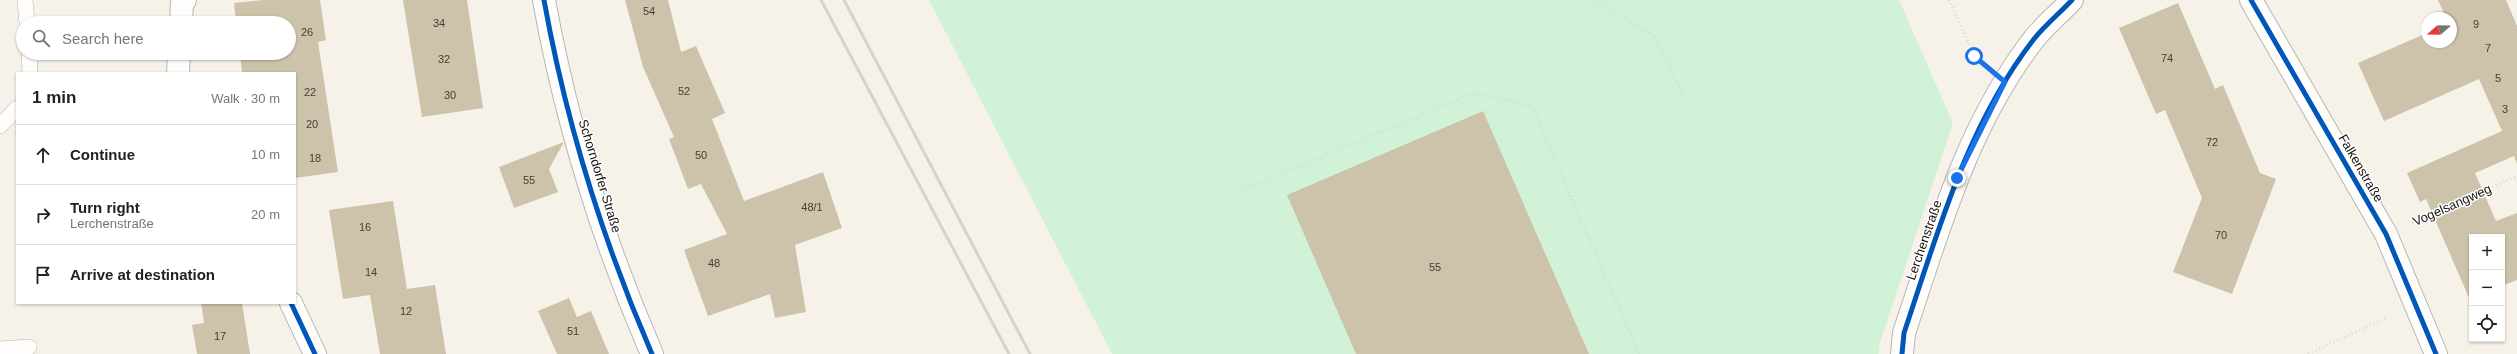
<!DOCTYPE html>
<meta charset="utf-8">
<style>
body{margin:0;font-family:Arial,sans-serif;background:#f6f6f6;color:#222}
.controls{position:absolute;right:12px;bottom:12px;display:grid;overflow:hidden;border-radius:0px;box-shadow:0 1px 3px #0004}
.controls button{width:36px;height:36px;display:grid;place-items:center;padding:0;border:0;border-bottom:1px solid #e0e0e0;background:#fff;color:#222;font:20px sans-serif}
.compass{position:absolute;left:2421px;top:12px;width:36px;height:36px;border-radius:50%;background:#fff;box-shadow:0 1px 3px #0004;rotate:250deg}
.stop{position:absolute;width:12px;height:12px;margin:-9px;border:3px solid #1a73e8;border-radius:50%;background:#fff}
.stop.end{background:#1a73e8;border-color:#fff;box-shadow:0 1px 4px #0008}
.list{margin:0;padding:0;list-style:none}
h2{display:flex;justify-content:space-between;align-items:center;height:52px;margin:0;padding:0 16px;font-size:17px}
h2 small{font-size:13px;font-weight:400;color:#767676}
.list li{display:grid;grid-template-columns:26px 1fr auto;gap:12px;align-items:center;box-sizing:border-box;height:60px;padding:0 16px;border-top:1px solid #e0e0e0}
.list b{display:block;font-size:15px;white-space:nowrap}
.list p{margin:0;font-size:13px;white-space:nowrap;color:#767676}
.list em{font-size:13px;font-style:normal;color:#767676}
.icon{flex:none;width:22px;height:22px;fill:none;stroke:currentColor;stroke-width:2;stroke-linecap:round;stroke-linejoin:round}
.map{position:relative;flex:none;width:2517px;height:354px;overflow:hidden}
.search{position:absolute;background:#fff;box-shadow:0 1px 3px #0004;left:16px;top:16px;width:280px;height:44px;display:flex;align-items:center;gap:10px;box-sizing:border-box;padding:0 14px;border-radius:22px;color:#767676;font-size:15px}
.panel{position:absolute;background:#fff;box-shadow:0 1px 3px #0004;left:16px;top:72px;width:280px;height:232px;border-radius:0px}
.map>svg:first-child{display:block}
.green{fill:#d1f2d6}
.building{fill:#cdc3ab}
.lines{fill:none;stroke-linecap:round;stroke-linejoin:round}
.lane-casing{stroke:#b9b6b0;stroke-width:16}
.street-casing{stroke:#b9b6b0;stroke-width:24}
.secondary-casing{stroke:#b9b6b0;stroke-width:24}
.path{stroke:#d8d7d5;stroke-width:2.5;stroke-dasharray:1 3;stroke-linecap:butt}
.lane{stroke:#fefdfc;stroke-width:15}
.street{stroke:#fefdfc;stroke-width:22}
.secondary{stroke:#fefdfc;stroke-width:22}
.rail{stroke:#d5d3d1;stroke-width:3}
.cycleway-casing{stroke:#fff;stroke-width:8}
.cycleway{stroke:#0057b8;stroke-width:5}
.route{stroke:#1a73e8;stroke-width:5}
.labels{text-anchor:middle;dominant-baseline:central;stroke-width:3;stroke-linejoin:round;paint-order:stroke}
.number-label{font-size:11px;fill:#433f35}
.street-label{font-size:13px;fill:#15130e;stroke:#fff}
</style>
<div class="map">
<svg width="2517" height="354" viewBox="0 0 2517 354">
<rect width="100%" height="100%" fill="#f6f2ea"/>
<!-- green -->
<path class="green" d="M929,0H1899L1953,123L1879,346V354H1112Z"/>
<!-- building -->
<path class="building" d="M263,0H320L326,40L318,42L338,172L295,178V73H242L240,53H289V23H236L234,3Z
M403,0H467L483,108L422,117Z
M625,0H668L681,52L696,46L725,113L712,119L744,201L823,172L842,228L795,245L806,312L775,318L770,294L708,316L684,250L727,234L701,184L688,189L669,139L674,137L643,67Z
M2438,0H2506L2517,26V164L2514,156L2475,173L2496,221L2517,213V280L2502,286V237H2472V299L2470,300L2426,199L2420,202L2407,173L2502,131L2479,79L2384,121L2358,63L2427,33V42H2451V18H2446Z
M2178,3L2215,89L2223,85L2260,173L2276,179L2232,294L2173,272L2202,198L2165,110L2156,114L2119,28Z
M1483,111L1589,354H1356L1287,195Z
M564,142L549,169L558,192L514,208L499,167Z
M393,201L407,289L435,285L446,354H380L370,295L343,299L329,210Z
M569,298L577,317L591,311L609,354H557L538,311Z
M201,303H242L250,354H197L192,325L204,323Z"/>
<g class="lines">
<!-- lane casing -->
<g class="lane-casing">
<path id="lane" d="M25,0L27,23
M29,53L30,73
M0,126L17,108
M0,349L29,347"/>
</g>
<!-- street casing -->
<g class="street-casing">
<path id="street" d="M2251,0L2386,234L2436,354
M181,23L182,3L185,0
M178,73L179,53
M291,303L315,354
M1902,354L1904,333C1938,232 1967,125 2034,39C2045,25 2060,13 2072,0"/>
</g>
<!-- secondary casing -->
<g class="secondary-casing">
<path id="secondary" d="M544,0C566,122 603,241 652,354"/>
</g>
<!-- path -->
<path class="path" d="M1593,0L1655,37L1684,97
M1949,0L1975,57L1982,63
M1235,193L1474,93L1532,106L1639,354
M2412,223L2517,176
M2308,354L2388,317"/>
<!-- lane -->
<use href="#lane" class="lane"/>
<!-- street -->
<use href="#street" class="street"/>
<!-- secondary -->
<use href="#secondary" class="secondary"/>
<!-- rail -->
<path class="rail" d="M821,0L1009,354
M844,0L1030,354"/>
<!-- cycleway casing -->
<g class="cycleway-casing">
<path id="cycleway" d="M544,0C566,122 603,241 652,354
M2251,0L2386,234L2436,354
M291,303L315,354
M1902,354L1904,333C1938,232 1967,125 2034,39C2045,25 2060,13 2072,0"/>
</g>
<!-- cycleway -->
<use href="#cycleway" class="cycleway"/>
</g>
<g class="lines">
<!-- route -->
<path class="route" d="M1957,178L2005,82L1974,56"/>
</g>
<g class="labels">
<!-- number labels -->
<g class="number-label">
<text x="649" y="11">54</text>
<text x="439" y="23">34</text>
<text x="2476" y="24">9</text>
<text x="307" y="32">26</text>
<text x="2488" y="48">7</text>
<text x="2167" y="58">74</text>
<text x="444" y="59">32</text>
<text x="2498" y="78">5</text>
<text x="684" y="91">52</text>
<text x="310" y="92">22</text>
<text x="450" y="95">30</text>
<text x="2505" y="109">3</text>
<text x="312" y="124">20</text>
<text x="2212" y="142">72</text>
<text x="701" y="155">50</text>
<text x="315" y="158">18</text>
<text x="529" y="180">55</text>
<text x="812" y="207">48/1</text>
<text x="365" y="227">16</text>
<text x="2221" y="235">70</text>
<text x="714" y="263">48</text>
<text x="1435" y="267">55</text>
<text x="371" y="272">14</text>
<text x="406" y="311">12</text>
<text x="573" y="331">51</text>
<text x="220" y="336">17</text>
</g>
<!-- street labels -->
<g class="street-label">
<text transform="translate(2361 168) rotate(60)">Falkenstraße</text>
<text transform="translate(600 176) rotate(73)">Schorndorfer Straße</text>
<text transform="translate(2452 205) rotate(-24)">Vogelsangweg</text>
<text transform="translate(1924 240) rotate(-71)">Lerchenstraße</text>
</g>
</g>
</svg>
<div class="controls">
<button>+</button>
<button>−</button>
<button><svg class="icon" aria-label="locate" viewBox="0 0 24 24"><circle cx="12" cy="12" r="6"/><path d="M12 2v4M12 18v4M2 12h4M18 12h4"/></svg></button>
</div>
<svg class="compass" viewBox="-18 -18 36 36"><path d="M0-13l5 13h-10z" fill="#e53935"/><path d="M0 13l5-13h-10z" fill="#767676"/></svg>
<div class="stop" style="left:1974px;top:56px"></div>
<div class="stop end" style="left:1957px;top:178px"></div>
<div class="search"><svg class="icon" aria-label="search" viewBox="0 0 24 24"><circle cx="10" cy="10" r="6"/><path d="M15 15l6 6"/></svg>Search here</div>
<section class="panel">
<h2>1 min<small>Walk · 30 m</small></h2>
<ul class="list">
<li><svg class="icon" aria-label="ahead" viewBox="0 0 24 24"><path d="M12 20V5M6 11l6-6 6 6"/></svg><div><b>Continue</b></div><em>10 m</em></li>
<li><svg class="icon" aria-label="right" viewBox="0 0 24 24"><path d="M7 20v-9h11M14 6l5 5-5 5"/></svg><div><b>Turn right</b><p>Lerchenstraße</p></div><em>20 m</em></li>
<li><svg class="icon" aria-label="arrive" viewBox="0 0 24 24"><path d="M6 21V4h12l-3 4 3 4H6"/></svg><div><b>Arrive at destination</b></div></li>
</ul>
</section>
</div>
